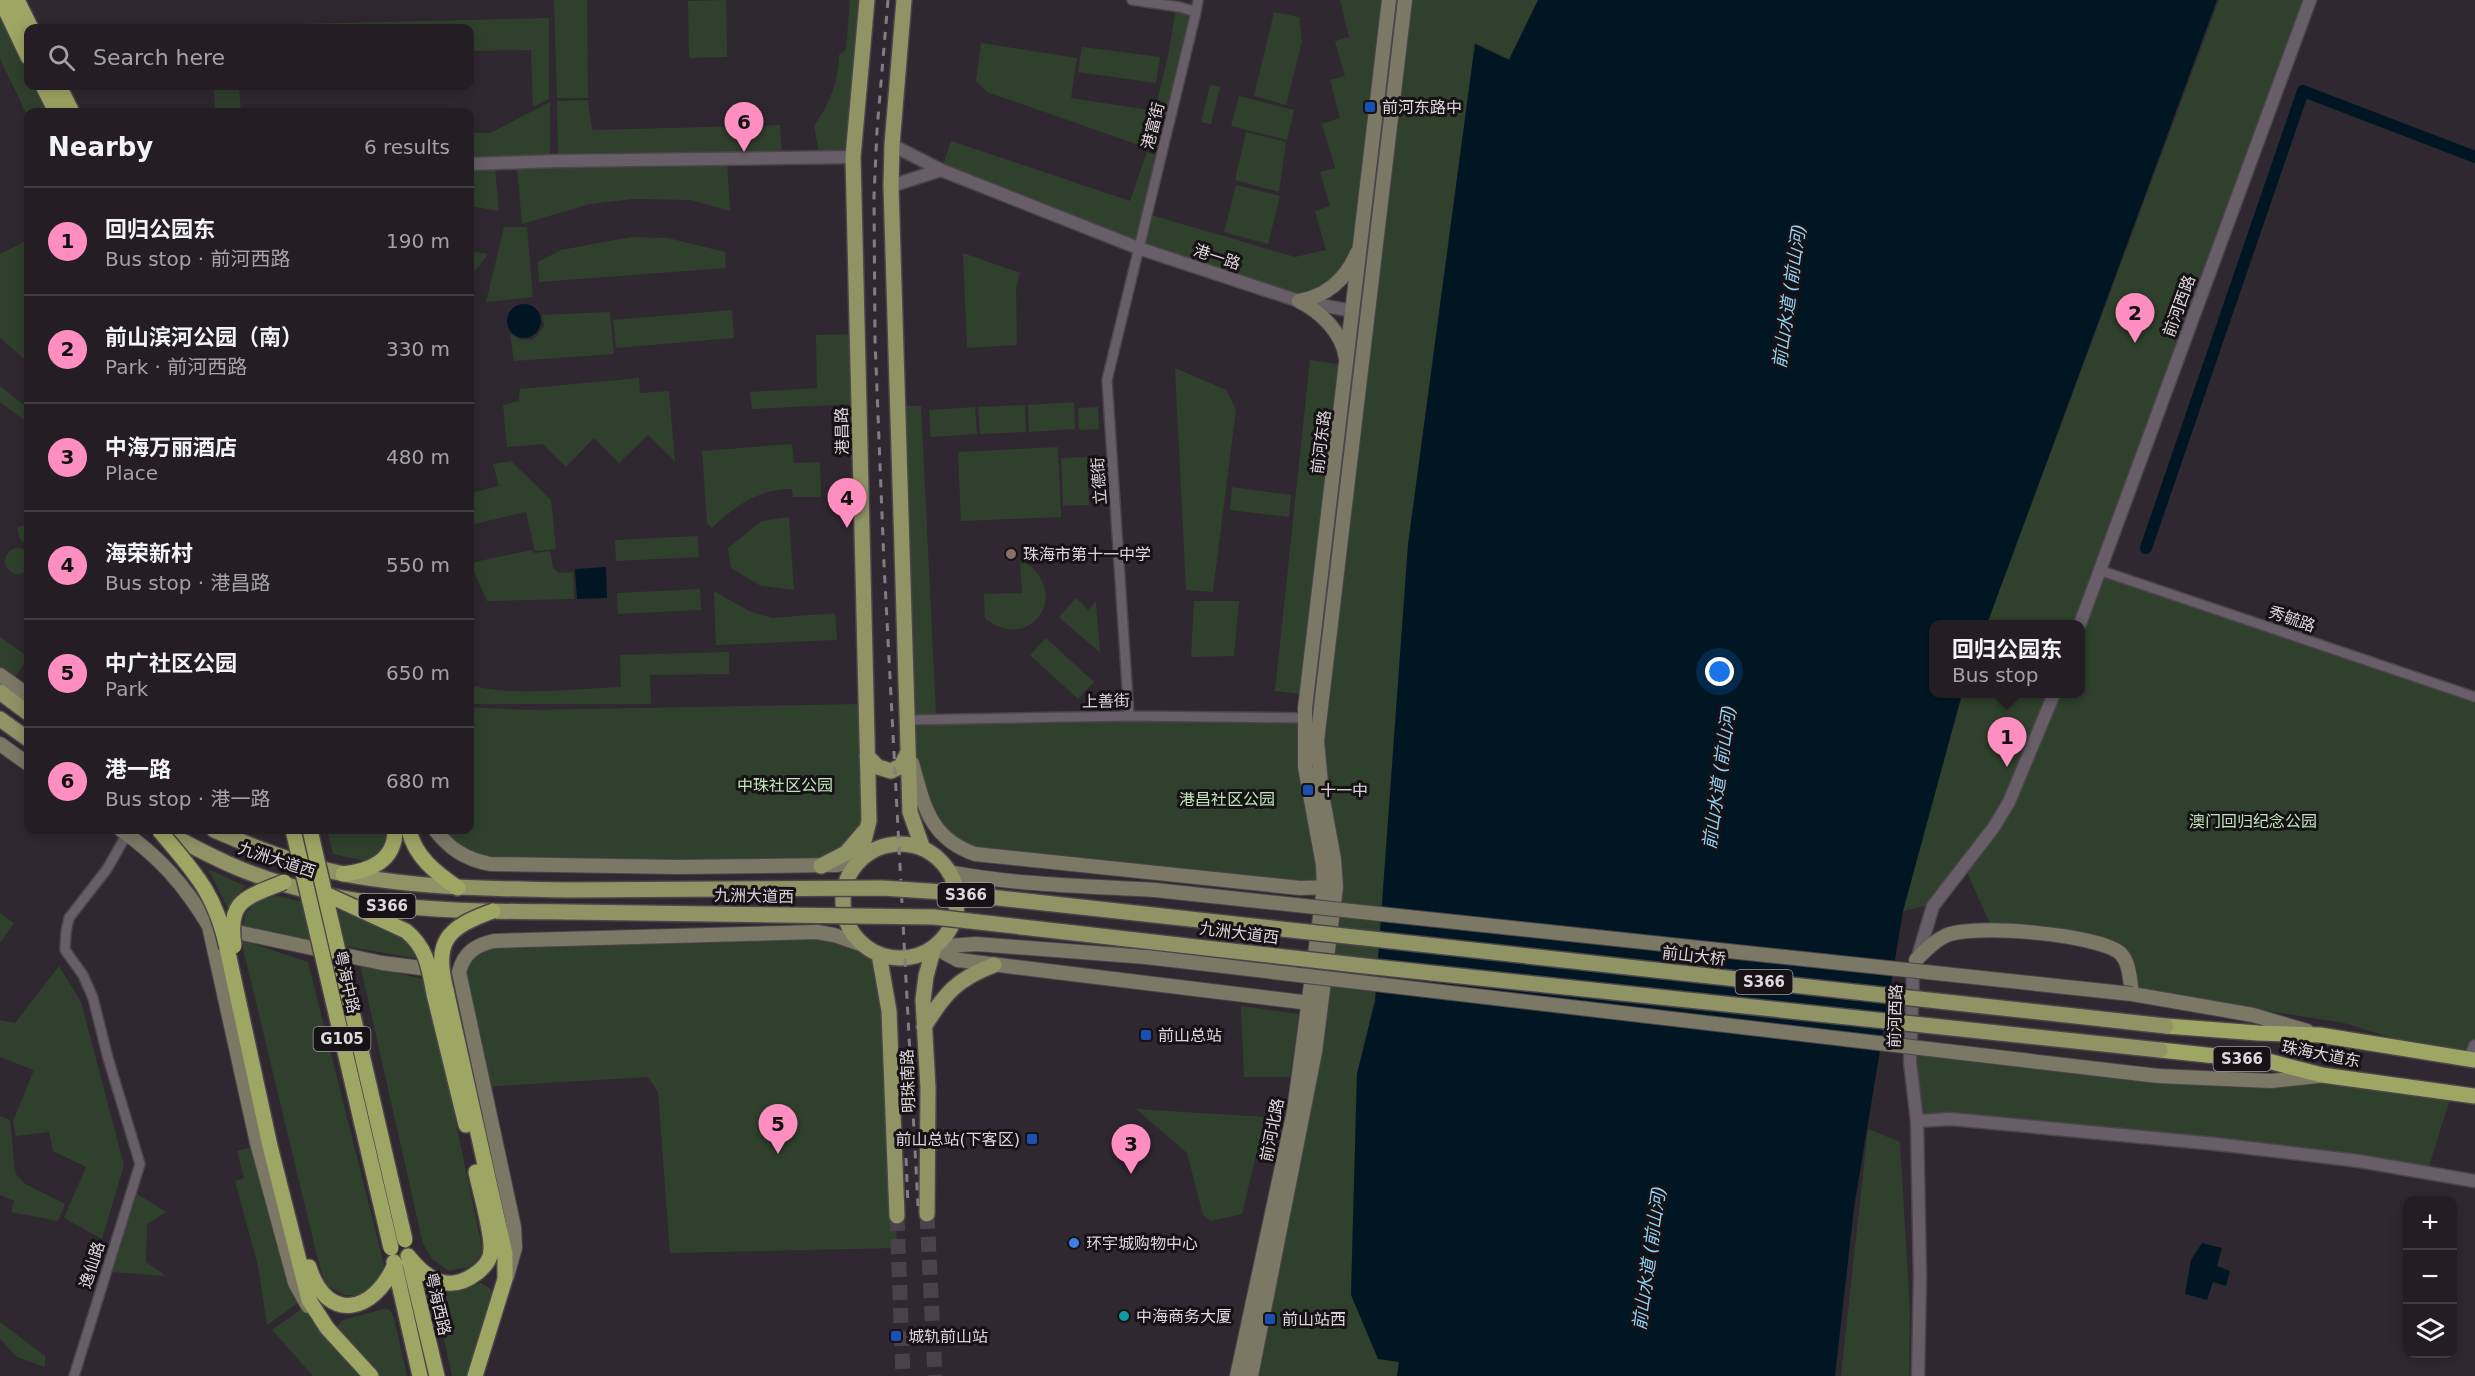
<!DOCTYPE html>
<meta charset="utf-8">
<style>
body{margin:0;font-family:"DejaVu Sans","Noto Sans SC",sans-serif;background:#302b31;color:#f1f3f6}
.controls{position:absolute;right:18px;bottom:18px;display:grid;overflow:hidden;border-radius:12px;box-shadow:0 3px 15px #0003}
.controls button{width:54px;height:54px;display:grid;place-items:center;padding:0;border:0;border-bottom:2px solid #413c41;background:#241e24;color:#f1f3f6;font:30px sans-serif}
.you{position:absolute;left:1720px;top:672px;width:21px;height:21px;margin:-15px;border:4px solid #fff;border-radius:50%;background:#1a73e8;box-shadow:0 0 0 9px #1a73e833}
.badge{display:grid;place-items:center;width:39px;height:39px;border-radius:50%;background:#fd8ebf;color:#111;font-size:20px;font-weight:700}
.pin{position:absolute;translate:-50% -50px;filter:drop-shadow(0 2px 3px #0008)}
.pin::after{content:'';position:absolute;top:32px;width:21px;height:18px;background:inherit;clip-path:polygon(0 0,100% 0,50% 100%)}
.popup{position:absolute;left:1929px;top:620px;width:156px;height:78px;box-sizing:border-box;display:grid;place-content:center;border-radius:12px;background:#241e24;filter:drop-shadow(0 2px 4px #0005);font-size:20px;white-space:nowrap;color:#a3a2a6}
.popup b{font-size:22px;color:#f1f3f6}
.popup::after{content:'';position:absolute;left:50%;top:100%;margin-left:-12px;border:12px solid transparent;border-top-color:#241e24}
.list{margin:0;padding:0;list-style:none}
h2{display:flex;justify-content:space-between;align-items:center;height:78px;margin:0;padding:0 24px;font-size:26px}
h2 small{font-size:20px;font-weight:400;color:#a3a2a6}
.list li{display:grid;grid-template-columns:39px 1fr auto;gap:18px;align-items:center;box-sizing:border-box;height:108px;padding:0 24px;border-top:2px solid #413c41}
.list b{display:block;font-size:22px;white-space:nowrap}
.list p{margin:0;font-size:20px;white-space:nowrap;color:#a3a2a6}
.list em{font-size:20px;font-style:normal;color:#a3a2a6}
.icon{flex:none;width:33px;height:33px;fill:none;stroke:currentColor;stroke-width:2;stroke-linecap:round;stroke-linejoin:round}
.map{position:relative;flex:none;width:2475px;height:1376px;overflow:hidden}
.search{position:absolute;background:#241e24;box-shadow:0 3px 15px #0003;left:24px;top:24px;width:450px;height:66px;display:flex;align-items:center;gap:15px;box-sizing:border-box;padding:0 21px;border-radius:12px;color:#a3a2a6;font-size:22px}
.panel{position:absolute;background:#241e24;box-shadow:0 3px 15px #0003;left:24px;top:108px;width:450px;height:726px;border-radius:12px}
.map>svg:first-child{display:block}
.green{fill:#2f412c}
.water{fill:#001723}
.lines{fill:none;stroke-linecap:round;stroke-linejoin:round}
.canal{stroke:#001723;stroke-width:12}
.primary-tunnel{stroke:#4a424a;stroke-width:15;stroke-dasharray:15 8;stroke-linecap:butt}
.minor-casing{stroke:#4b454b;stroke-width:12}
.tertiary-casing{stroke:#4b454b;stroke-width:15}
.secondary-casing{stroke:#4b454b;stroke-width:16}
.primary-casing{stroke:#4b454b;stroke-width:18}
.trunk-casing{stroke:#4b454b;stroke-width:18}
.minor{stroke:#675e67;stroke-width:9}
.tertiary{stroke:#675e67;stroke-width:12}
.secondary{stroke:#7b7966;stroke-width:14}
.primary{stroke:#909465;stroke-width:15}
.trunk{stroke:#9ea664;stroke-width:15}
.rail{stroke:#837c82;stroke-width:3;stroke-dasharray:8 8;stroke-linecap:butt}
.secondary-bridge-casing{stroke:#4b454b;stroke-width:16;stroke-linecap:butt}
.primary-bridge-casing{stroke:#4b454b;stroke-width:18;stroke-linecap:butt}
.trunk-bridge-casing{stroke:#4b454b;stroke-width:18;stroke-linecap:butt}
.secondary-bridge{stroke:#7b7966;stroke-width:14}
.primary-bridge{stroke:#909465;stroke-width:15}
.trunk-bridge{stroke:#9ea664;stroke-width:15}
.transit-dot{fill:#1a4fb4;stroke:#161216;stroke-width:2}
.education-dot{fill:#8d6e63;stroke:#161216;stroke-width:2}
.shop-dot{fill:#3f7fe0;stroke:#161216;stroke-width:2}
.culture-dot{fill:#0f9aa8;stroke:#161216;stroke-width:2}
.labels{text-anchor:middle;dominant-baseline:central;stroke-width:6;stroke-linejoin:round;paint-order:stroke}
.shield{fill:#161216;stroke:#a29da1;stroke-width:1.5}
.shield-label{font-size:15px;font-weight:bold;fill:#ded8dd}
.poi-label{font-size:16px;fill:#ded8dd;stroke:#161216;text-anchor:start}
.street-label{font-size:16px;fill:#ded8dd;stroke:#161216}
.park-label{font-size:16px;fill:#bee7b7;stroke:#161216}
.water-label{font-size:18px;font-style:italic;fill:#93d2f3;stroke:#161216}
</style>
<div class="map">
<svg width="2475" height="1376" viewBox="0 0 2475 1376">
<rect width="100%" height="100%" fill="#302830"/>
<!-- green -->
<path class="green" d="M0,0L28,56V86H43L56,112H28V117L0,59Z
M554,0H587L588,98H557Z
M726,0L727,57L689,58L688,1Z
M850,0H865L851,154H819L814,126C830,103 838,83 839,55L846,50Z
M1340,0H1387L1355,250L1337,280L1300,298L1142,247L1151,215L1295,257L1326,250L1315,211L1330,206L1320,172L1335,168L1322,124L1340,118L1330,80L1345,76L1335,41L1349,37Z
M1390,0H1538L1509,59L1475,43L1408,545L1375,1000L1357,1074L1351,1294L1399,1362L1397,1376H1256L1324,886L983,854L938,827L912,748L910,723L1305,718Z
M2219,0H2305L2076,624H1987Z
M1175,12L1193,15L1159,152L987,92L976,81L981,43L1077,58L1071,98L1155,111L1169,51Z
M1274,12L1299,17L1302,41L1286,105L1254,96Z
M549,18V99L533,107L531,50L470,51V28H211V26Z
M1082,47L1160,57L1156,83L1078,72Z
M1210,85L1220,87L1211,124L1201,122Z
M214,86H239L241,112H215Z
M1239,96L1294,110L1287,140L1231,126Z
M588,100L592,130L780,125L782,155L558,158L557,101Z
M550,102V157L470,160V133H490Z
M1246,132L1286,142L1279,192L1235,180Z
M951,141L1130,201L1147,152L1158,156L1136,245L942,168Z
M727,162L730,211L691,200L633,199L590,204L522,224L517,166Z
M495,168L499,211L470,206V169Z
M1236,185L1280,196L1268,244L1224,232Z
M504,227H527L533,297L486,302Z
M631,237L668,238L725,252L726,268L539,282L538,262L561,250Z
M28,240V362L0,338V254Z
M470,251L488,254L475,271L470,273Z
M963,253L1020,273L1016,288L1017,345L967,348Z
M732,310L734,338L616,348L613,320Z
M610,312L614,354L514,361L510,334L520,340L534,339L544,326L542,315Z
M853,334L855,404L752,409L750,392L817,388L816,335Z
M1310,360L1343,365L1303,694L1275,691Z
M1175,368L1226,390L1236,409L1213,592L1186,590Z
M639,378L640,393L669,391L675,461L648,435L619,463L594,438L566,467L543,444L507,447L503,405L519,401L520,389Z
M0,386L24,405L28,399V423L0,402Z
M1074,402L1075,429L1029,432L1028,405Z
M1025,405L1026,432L980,434L978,407Z
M901,406H921L936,715H912Z
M975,407L977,434L931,437L929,410Z
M1098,407L1099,429L1079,430L1078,408Z
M792,444L794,463L820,462L821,497H793L792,489C760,488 733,507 712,528L707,523L702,451Z
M1058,447L1061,517L961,521L958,452Z
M1087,457L1089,505L1063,506L1061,458Z
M511,461L551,500L556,549L535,551L526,512L470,525V493L499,486L493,464Z
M1232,487L1291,495L1289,517L1230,510Z
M789,517L794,590L761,586L731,568L728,548L762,521Z
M28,524V543L20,540L17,527Z
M698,536L699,557L616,561L615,540Z
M5 561a13 13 0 1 1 26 0a13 13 0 1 1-26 0Z
M532,550L534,553L550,551L553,568L559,573L573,572L574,599L487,601L470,563Z
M1020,563C1027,563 1032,566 1036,572C1065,606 1023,651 985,618L984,594L1022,593Z
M2100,573L2475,701V1040L2469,1055L2415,1045L2344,1023L2135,990L2123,952L1991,926L1966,870L1995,829L2057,694H2080L2081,629Z
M700,589L701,610L618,614L617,593Z
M714,591L749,611L772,618L835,613L837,640L716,645Z
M1076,598L1088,610L1096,602L1100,653L1059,617Z
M1194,601H1239L1234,656L1191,657Z
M0,637L28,657L14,679L0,670Z
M1046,638L1094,682L1078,699L1030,655Z
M729,652V674L650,675L651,704H470V684C502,698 582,688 621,687L620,655Z
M1962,694H2051L1992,826L1930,905L1903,911Z
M864,704L862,835L820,864L473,860L435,830H470V707L524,710Z
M327,830H388L387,846L366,861L333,854Z
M208,869L245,886L228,908Z
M278,896L366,918L402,935L419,959L242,928L246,914L257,899Z
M0,913L14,923L0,943Z
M816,933L863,945L879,955L889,1011L897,1248L670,1253L658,1092L648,1077L479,1087L454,976C455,948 466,942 490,936Z
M241,940L308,962L384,1265L376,1284L361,1295H344L326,1285L319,1264Z
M360,964L426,980L483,1252L472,1266L449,1271L433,1260L423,1244Z
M59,966L81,1002L124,1165L102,1239L64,1218L86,1167L53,1151L49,1132L16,1136L13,1121L34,1070L0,1057V1020L15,1023Z
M1241,1006L1299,1014L1290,1077H1244Z
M1916,1050L2158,1077L2409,1087L2451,1096L2428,1169L2040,1120H1915Z
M1136,1109L1265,1117L1242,1214L1211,1221L1203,1215L1187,1153Z
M0,1116L10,1120L15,1173L25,1184L65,1204L58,1221L11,1212L14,1201L0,1195Z
M1868,1129L1900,1142L1910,1313L1909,1376H1841Z
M255,1146L299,1302L267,1325L258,1266L235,1181L244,1178L237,1151Z
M137,1194L166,1212L147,1224L146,1262L166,1276L112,1272Z
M481,1283L491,1289L492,1297L468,1376H452L436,1304L439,1294Z
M304,1307L365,1376H313L272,1330Z
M384,1309L390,1310L394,1318L407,1376H377L336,1327L343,1320Z
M0,1322L45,1356V1367L17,1357L0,1339Z"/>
<!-- water -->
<path class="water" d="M1538,0H2217L1987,624H1934V694H1962L1903,911L1854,1208L1835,1376H1397L1399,1362L1378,1359L1351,1295L1357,1074L1375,1001L1408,545L1475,44L1509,60Z
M507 321a17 17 0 1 1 34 0a17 17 0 1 1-34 0Z
M606,567L607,598L577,599L575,569Z
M2202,1243L2222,1248L2217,1266L2230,1271L2226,1286L2213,1282L2207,1300L2185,1294L2191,1260Z"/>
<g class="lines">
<!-- canal -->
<path class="canal" d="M2146,548L2303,91L2475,157"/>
<!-- primary-tunnel -->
<path class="primary-tunnel" d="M927,1214L935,1376
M897,1216L903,1376"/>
<!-- minor casing -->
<g class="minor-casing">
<path id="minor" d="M1196,12L1198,0
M2099,570L2475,697
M1129,716L1107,380L1196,12L1180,7L1132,0
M908,720L1129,716L1305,718
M74,1376L140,1164L108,1058L93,998L83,975L65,950L66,932L69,918L107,869L127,834"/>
</g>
<!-- tertiary casing -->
<g class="tertiary-casing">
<path id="tertiary" d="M892,145L941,170L1138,248L1299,301L1353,311
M470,164L555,161L853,157
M891,186L941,170
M2080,624L2310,0
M2470,1058L2475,1046
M1917,1121L1951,1119L2216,1144L2359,1161L2475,1181
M1918,1376L1920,1277L1917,1121L1910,1062L1913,973L1933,906L1994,827L2009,802L2054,694"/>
</g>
<!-- secondary casing -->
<g class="secondary-casing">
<path id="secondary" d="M1299,301C1327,296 1346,279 1357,253
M1299,301C1321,312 1343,333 1346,359
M0,675L28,695
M0,744L28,764
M912,763C924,805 929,838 975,854L1300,888L1331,887
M121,830C160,857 185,886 209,926L257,1143L295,1283L308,1306
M435,830C450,849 465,859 490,864L678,867L836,865L859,861
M948,872C1016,885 1086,886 1155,890
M223,929L382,963L437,970
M934,947L958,960L1318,1004
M934,947L976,944L1146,957
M1916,960C1925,951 1934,941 1945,936C1970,923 2101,934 2121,954C2130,964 2130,981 2132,994L2253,1015L2307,1031
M2158,1076L2271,1081L2318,1076
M507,1276L515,1248L514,1227L459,972C464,953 475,945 494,941L817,932L834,935L863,945
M1237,1376L1294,1111L1324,887L1323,865L1305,767V708L1389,0
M1251,1376L1315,1052L1336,887L1334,859L1322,794L1317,741L1405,0"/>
</g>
<!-- primary casing -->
<g class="primary-casing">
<path id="primary" d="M904,0L892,145L891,186L910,812L923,849
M0,692L28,713
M0,719L28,739
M867,756L878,767L891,771L901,766L908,752
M162,830C190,845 218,861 248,872C352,912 459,911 568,912
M214,830C256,848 299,865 344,874C418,888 493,889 568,890
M843 901a57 57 0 1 1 114 0a57 57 0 1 1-114 0Z
M859,861L869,821L853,157L867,0
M821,866L846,853L864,832
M879,954L889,1011L897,1216
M924,1027C945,993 957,979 994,965
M927,1214L928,1088L923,1000L926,976L934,947"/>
</g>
<!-- trunk casing -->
<g class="trunk-casing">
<path id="trunk" d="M1,0L28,57
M17,0L31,28
M43,86L56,112
M59,86L72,112
M409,830C415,857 436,873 458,888
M343,874C370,871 395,861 395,830
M227,948L270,1146L309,1300L327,1328L371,1376
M446,990L505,1254V1279L475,1376
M434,994L466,1125
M2166,1026L2258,1033L2320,1035L2475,1060
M2160,1050L2272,1062L2322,1075L2475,1096
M408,1256C428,1281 450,1294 478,1272C486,1265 491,1259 491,1249C492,1231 480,1192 476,1172
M409,1259L437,1376
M394,1262L420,1376
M309,1267C327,1324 374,1313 395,1264"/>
</g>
<!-- minor -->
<use href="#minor" class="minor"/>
<!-- tertiary -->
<use href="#tertiary" class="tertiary"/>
<!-- secondary -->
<use href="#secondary" class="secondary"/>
<!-- primary -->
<use href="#primary" class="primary"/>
<!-- trunk -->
<use href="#trunk" class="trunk"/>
<!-- rail -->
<path class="rail" d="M888,0L877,130L874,196L875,340L884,564L918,1206
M906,1158L908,1206"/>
<!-- secondary-bridge casing -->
<g class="secondary-bridge-casing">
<path id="secondary-bridge" d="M1155,890L2132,994
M1146,957L2158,1076"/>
</g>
<!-- primary-bridge casing -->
<g class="primary-bridge-casing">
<path id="primary-bridge" d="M568,890L882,888L944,892L2166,1026
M568,912L934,917L1356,965L2160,1050"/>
</g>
<!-- trunk-bridge casing -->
<g class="trunk-bridge-casing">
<path id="trunk-bridge" d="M159,830C194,872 215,892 227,948
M293,830L391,1248
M310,830L405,1240
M330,896L406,931C427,948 429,968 434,994
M234,946C227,899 246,898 284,882
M446,990C434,941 446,928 493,911"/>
</g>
<!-- secondary-bridge -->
<use href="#secondary-bridge" class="secondary-bridge"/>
<!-- primary-bridge -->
<use href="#primary-bridge" class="primary-bridge"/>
<!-- trunk-bridge -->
<use href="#trunk-bridge" class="trunk-bridge"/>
</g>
<!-- markers -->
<g class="transit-dot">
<rect x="1364" y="101" width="12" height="12" rx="3"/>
<rect x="1302" y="784" width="12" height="12" rx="3"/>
<rect x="1140" y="1029" width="12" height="12" rx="3"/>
<rect x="1026" y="1133" width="12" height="12" rx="3"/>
<rect x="1264" y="1313" width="12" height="12" rx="3"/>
<rect x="890" y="1330" width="12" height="12" rx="3"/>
</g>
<circle class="education-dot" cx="1011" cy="554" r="6"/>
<circle class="shop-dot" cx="1074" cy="1243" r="6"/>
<circle class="culture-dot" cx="1124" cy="1316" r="6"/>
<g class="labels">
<!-- shield labels -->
<g class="shield">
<rect x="937.5" y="883" width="57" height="24" rx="4.5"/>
<rect x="358.5" y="894" width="57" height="24" rx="4.5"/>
<rect x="1735.5" y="970" width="57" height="24" rx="4.5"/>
<rect x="313.5" y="1027" width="57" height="24" rx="4.5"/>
<rect x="2213.5" y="1047" width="57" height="24" rx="4.5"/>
</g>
<g class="shield-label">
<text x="966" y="895">S366</text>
<text x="387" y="906">S366</text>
<text x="1764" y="982">S366</text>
<text x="342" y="1039">G105</text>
<text x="2242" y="1059">S366</text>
</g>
<!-- poi labels -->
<g class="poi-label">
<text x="1382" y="107">前河东路中</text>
<text x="1023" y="554">珠海市第十一中学</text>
<text x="1320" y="790">十一中</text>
<text x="1158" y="1035">前山总站</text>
<text x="1020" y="1139" text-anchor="end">前山总站(下客区)</text>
<text x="1086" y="1243">环宇城购物中心</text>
<text x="1136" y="1316">中海商务大厦</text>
<text x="1282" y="1319">前山站西</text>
<text x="908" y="1336">城轨前山站</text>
</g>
<!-- street labels -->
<g class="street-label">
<text transform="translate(1153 126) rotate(-76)">港富街</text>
<text transform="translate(1217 257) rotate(18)">港一路</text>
<text transform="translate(2179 306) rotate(-70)">前河西路</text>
<text transform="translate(842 431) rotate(-91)">港昌路</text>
<text transform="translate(1321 442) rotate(-83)">前河东路</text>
<text transform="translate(1099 481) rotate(-94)">立德街</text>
<text transform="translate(2292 619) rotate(19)">秀毓路</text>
<text transform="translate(1106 701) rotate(-1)">上善街</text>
<text transform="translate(277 860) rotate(18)">九洲大道西</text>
<text transform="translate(754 896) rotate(1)">九洲大道西</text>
<text transform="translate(1239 933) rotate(7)">九洲大道西</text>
<text transform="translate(1694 956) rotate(6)">前山大桥</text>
<text transform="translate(347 982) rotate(77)">粤海中路</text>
<text transform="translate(1895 1016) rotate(-88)">前河西路</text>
<text transform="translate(2321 1054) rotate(11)">珠海大道东</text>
<text transform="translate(908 1081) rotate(-92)">明珠南路</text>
<text transform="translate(1272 1130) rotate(-79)">前河北路</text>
<text transform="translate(92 1265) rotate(-72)">逸仙路</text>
<text transform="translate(438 1304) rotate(77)">粤海西路</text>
</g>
<!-- park labels -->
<g class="park-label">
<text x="785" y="785">中珠社区公园</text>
<text x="1227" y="799">港昌社区公园</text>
<text x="2253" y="821">澳门回归纪念公园</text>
</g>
<!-- water labels -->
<g class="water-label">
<text transform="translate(1789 296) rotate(-82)">前山水道 (前山河)</text>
<text transform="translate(1719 777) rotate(-82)">前山水道 (前山河)</text>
<text transform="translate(1649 1258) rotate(-82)">前山水道 (前山河)</text>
</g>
</g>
</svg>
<div class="controls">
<button>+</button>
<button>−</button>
<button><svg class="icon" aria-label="layers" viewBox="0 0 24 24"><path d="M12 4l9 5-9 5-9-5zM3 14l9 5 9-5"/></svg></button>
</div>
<div class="you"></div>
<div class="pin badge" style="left:2007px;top:767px">1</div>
<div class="popup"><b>回归公园东</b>Bus stop</div>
<div class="pin badge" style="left:2135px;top:343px">2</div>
<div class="pin badge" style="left:1131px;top:1174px">3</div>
<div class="pin badge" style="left:847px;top:528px">4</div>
<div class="pin badge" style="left:778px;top:1154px">5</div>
<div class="pin badge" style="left:744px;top:152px">6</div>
<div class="search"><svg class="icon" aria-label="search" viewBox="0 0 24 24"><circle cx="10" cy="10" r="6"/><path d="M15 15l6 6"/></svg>Search here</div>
<section class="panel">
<h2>Nearby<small>6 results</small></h2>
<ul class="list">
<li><span class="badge">1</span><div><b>回归公园东</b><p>Bus stop · 前河西路</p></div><em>190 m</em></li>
<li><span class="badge">2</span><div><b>前山滨河公园（南）</b><p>Park · 前河西路</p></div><em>330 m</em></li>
<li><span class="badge">3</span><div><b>中海万丽酒店</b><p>Place</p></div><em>480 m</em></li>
<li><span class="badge">4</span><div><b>海荣新村</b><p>Bus stop · 港昌路</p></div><em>550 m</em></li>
<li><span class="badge">5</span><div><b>中广社区公园</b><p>Park</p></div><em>650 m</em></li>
<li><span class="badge">6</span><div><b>港一路</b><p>Bus stop · 港一路</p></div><em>680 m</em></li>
</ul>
</section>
</div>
